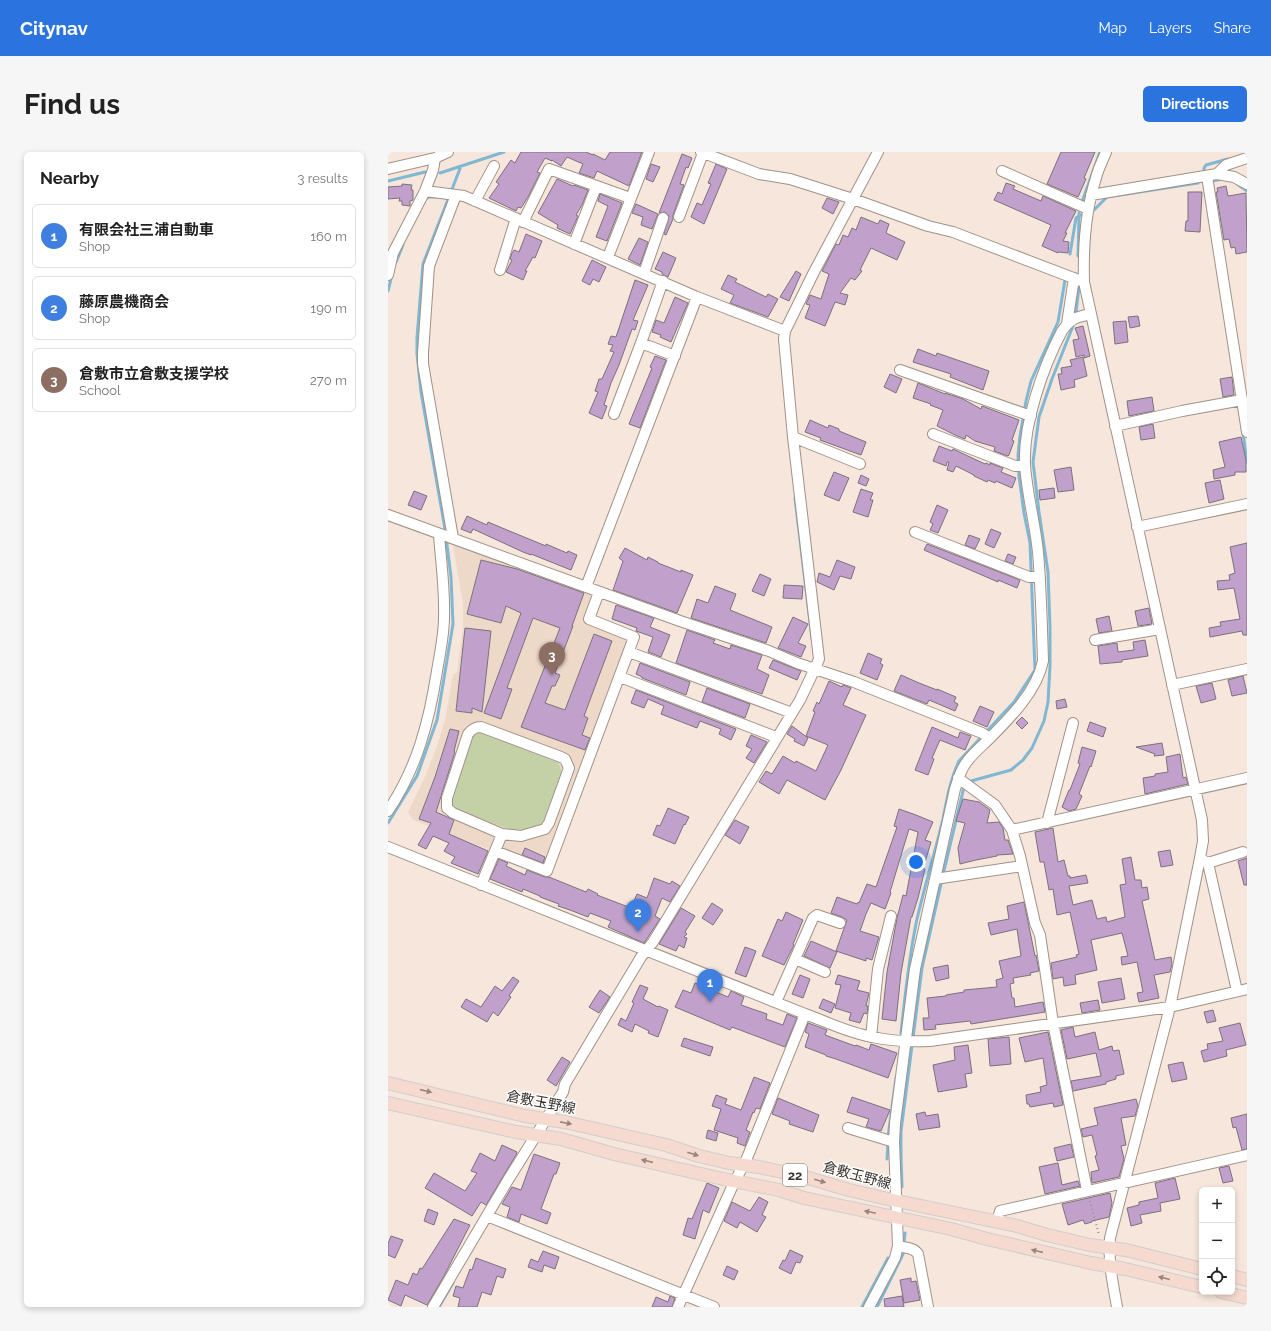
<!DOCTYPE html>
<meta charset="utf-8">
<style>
body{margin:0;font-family:Raleway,"Noto Sans JP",sans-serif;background:#f6f6f6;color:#222}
.controls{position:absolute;right:12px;bottom:12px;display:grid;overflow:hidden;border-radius:6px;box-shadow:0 2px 6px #0003}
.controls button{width:36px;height:36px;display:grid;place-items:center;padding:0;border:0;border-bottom:1px solid #e0e0e0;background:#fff;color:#222;font:20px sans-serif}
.you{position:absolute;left:528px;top:710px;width:14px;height:14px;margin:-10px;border:3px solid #fff;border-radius:50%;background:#1a73e8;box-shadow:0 0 0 6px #1a73e833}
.badge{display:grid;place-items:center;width:26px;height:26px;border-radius:50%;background:#2b74e0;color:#fff;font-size:13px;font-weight:700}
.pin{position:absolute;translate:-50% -33px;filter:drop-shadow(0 1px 2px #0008)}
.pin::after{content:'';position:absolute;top:21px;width:14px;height:12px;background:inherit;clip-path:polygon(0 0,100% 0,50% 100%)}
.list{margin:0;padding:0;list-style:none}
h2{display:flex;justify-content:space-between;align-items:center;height:52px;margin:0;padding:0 16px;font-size:17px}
h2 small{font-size:13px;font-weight:400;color:#767676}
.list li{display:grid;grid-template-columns:26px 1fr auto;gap:12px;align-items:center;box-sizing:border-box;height:64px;margin:0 8px 8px;padding:0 8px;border:1px solid #e0e0e0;border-radius:6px}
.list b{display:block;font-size:15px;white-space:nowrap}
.list p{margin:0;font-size:13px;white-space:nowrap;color:#767676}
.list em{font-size:13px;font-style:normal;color:#767676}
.icon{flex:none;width:22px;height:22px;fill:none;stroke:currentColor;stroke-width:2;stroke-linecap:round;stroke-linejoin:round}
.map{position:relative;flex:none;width:859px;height:1155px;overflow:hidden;border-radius:6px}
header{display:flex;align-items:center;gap:24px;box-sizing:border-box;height:56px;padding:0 20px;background:#2b74e0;color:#fff}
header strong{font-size:19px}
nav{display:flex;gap:22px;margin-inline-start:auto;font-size:14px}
.intro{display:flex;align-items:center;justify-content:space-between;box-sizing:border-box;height:96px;padding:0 24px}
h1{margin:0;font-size:28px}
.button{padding:10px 18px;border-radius:6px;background:#2b74e0;color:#fff;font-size:14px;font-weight:700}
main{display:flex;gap:24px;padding:0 24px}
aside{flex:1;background:#fff;border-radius:6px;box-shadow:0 2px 6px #0003}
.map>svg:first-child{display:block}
.built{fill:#eed9c9}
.green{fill:#c4d1a6}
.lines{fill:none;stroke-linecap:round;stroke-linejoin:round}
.stream{stroke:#80b7d3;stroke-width:3}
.building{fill:#c1a1cc;stroke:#7b717e}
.minor-casing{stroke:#a09287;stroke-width:12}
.major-casing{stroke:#cfcecd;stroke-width:14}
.path{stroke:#9b9088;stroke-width:2;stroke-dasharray:1 3;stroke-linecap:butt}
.minor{stroke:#fff;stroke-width:10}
.major{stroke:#f7dacf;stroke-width:12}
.oneway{fill:#98867e}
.labels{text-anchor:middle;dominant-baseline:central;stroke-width:3;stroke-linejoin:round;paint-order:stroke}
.shield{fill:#fff;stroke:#74706d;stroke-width:1}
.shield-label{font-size:13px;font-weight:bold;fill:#39332e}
.street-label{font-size:14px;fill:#39332e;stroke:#fff}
</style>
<header>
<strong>Citynav</strong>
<nav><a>Map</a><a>Layers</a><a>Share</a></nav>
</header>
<div class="intro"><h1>Find us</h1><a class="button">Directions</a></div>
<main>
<aside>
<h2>Nearby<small>3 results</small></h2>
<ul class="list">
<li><span class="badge" style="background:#3f7fe0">1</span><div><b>有限会社三浦自動車</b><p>Shop</p></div><em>160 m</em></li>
<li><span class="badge" style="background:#3f7fe0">2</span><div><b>藤原農機商会</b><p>Shop</p></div><em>190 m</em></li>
<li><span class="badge" style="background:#8d6e63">3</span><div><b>倉敷市立倉敷支援学校</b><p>School</p></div><em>270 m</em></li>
</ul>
</aside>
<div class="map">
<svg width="859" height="1155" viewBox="0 0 859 1155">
<rect width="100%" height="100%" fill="#f6e6db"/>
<!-- built -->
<path class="built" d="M67,392L206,441L197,469L242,486L157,714L104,694L102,698L25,668L20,660L36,627L47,600L57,568L65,523L69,520L75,476V451L65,394Z"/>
<!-- green -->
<path class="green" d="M91,580L170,610L175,622L159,669L152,674L145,677L124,678L68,658L63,654V642L84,584Z"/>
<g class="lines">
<!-- stream -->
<path class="stream" d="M816,20V16L818,13L840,7
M52,21L116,0
M0,29L37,20
M823,29L836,27
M849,32L859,39
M37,47L41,45H48
M694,50L712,0
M706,58L719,45L810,31
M682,102L688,66L691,64V61
M690,104L691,64L693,63
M8,110L15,93
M0,139L4,123
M688,160L691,135
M855,281L859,310
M407,346L424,487
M0,671L29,624L49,568L65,472L63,425L57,377L33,240L29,202V185L35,112L73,14
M555,723L576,635L583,629L623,618L635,608L644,596L656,569L660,550L662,514V475L660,420L651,360L645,310L651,265L664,227L685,174
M513,881C517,843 521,804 529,767C537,733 547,700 555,667C559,647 562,628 571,609L626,550L647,518L642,391L636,361L631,324L630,303L632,284L638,249L643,229L670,170L677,128
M500,985L508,926
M499,1007L500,991
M514,1035L513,1004V979L534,816L554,728
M51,1155L65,1131
M474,1155L500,1106
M489,1155L515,1102L517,1081"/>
</g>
<!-- building -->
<path class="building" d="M133,0H198L205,3V2L217,8L222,0H254L241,34L209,19L206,26L191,21L195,12L179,5L173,14L164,8V9L157,6L149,20L152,21L140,45L133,56L130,55L128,59L101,46L111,32L108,30L123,8L127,11Z
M673,0H707L696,26L698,27L690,45L659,32Z
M294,2L304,6L300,16L298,15L292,32L296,33L285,63V67L278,83L276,82L281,64L277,60L271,61Z
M263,12L272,15L265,30L258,27Z
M328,12L339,17L316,72L303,65L309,51L314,53L323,32L320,31Z
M169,27L185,34L186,33L200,38L194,53L188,63L190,64L182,82L169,76L170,73L150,61Z
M618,31L627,34L625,37L653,49L655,44L688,59L677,81H679L675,89L681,90L680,101L670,100V101L654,94L663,73L606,48L610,40L614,42Z
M14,32L24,33L23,38H25V48L22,49V54L14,53V49H11L12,46L0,47V35L14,34Z
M838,34L840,44L858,41L859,100L848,102L847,95L843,96L841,87L836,88L828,40H830L829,36Z
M800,40H814L812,80L797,79L798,69H800Z
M212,42L234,51L219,89L208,85L220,54L210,49Z
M439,46L451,50L445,62L434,56Z
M248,52L270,62L264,77L253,73L255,65L244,61Z
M473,65L490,72L492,68L501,72L498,81L517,90L509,108L483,96L472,118L474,119L467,128L463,126L452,141L460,143L457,153L447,150L437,174L417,166L422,153L418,152L422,143L433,147L441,122L434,119L448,92L451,93L455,83L460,85L464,76L468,78Z
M138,82L154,89L147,106L145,105L137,119H139L135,128L118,120L124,108L122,107L124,101L126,98L131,100Z
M251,86L260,90L252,113L240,107Z
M275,100L288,106L280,125L274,122V120L267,117Z
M204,108L218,115L211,130L205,127L202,133L194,129Z
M408,119L413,122L401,149L392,145Z
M340,123L349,127L347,130L378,145L380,142L390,147L380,165L342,151L346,143L333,137Z
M247,128L260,133L245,168L250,169L247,178L244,177L231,213L223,231L216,253L219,254L214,267L201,261L210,240L207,239L211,227H214L226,200L222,199L225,193L220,192L223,184L228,185Z
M287,145L300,151L283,190L272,185L273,183L264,180L268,168L276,171Z
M750,164L752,174L742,176L740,165Z
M738,169L740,190L727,192L725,170Z
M695,174L702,204L696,206V203L688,205L685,188L691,187L687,176Z
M530,197L548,204L549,201L601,219L595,238L562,225L563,222L525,210Z
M267,204L278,208L252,276L241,272L264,216L262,215Z
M695,205L699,224L686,228L687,235L673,238L670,222H674L673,216L684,214L682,208Z
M502,222L514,227L508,241L496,235Z
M844,225L846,243L835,245L832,227Z
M530,231L557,242V241L575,247L593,257L594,254L631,268L624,288L626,289L621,303L620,304L606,299L607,295L587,289L578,283L577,287L569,284L549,274L555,258L542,253L543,252L525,246Z
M764,245L766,259L741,264L739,249Z
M422,268L440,276L441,273L451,277V279L478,290L473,303L432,288L433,286L417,280Z
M765,272L767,286L753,288L751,275Z
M853,285L858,308V320H847V323L826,327L825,318L837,315L831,290Z
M551,294L564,299L565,297L597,312L598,311L602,313V311L615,316L613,320L628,326L624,336L608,329L607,331L600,328L599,330L586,324V323L568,314L565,320L559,318L561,310H559L558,314L545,309Z
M683,315L686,338L670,340L666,318Z
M446,320L461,326L451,349L436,343Z
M473,323L481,327L478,334L470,331Z
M832,328L836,347L821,351L817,331Z
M666,336L667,346L652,348L651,338Z
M473,337L485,341L482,348H485L480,365L465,360Z
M26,339L39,344L33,358L20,353Z
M549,353L560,358L550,381L542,378L545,372L542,370Z
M79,364L99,373L100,370L119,378L158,394V392L179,401L180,399L189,403L183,418L143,402V403L135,400L85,377L83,381L73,377Z
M603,377L613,381L606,396L597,392Z
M581,383L592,387L587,397L577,393Z
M859,391V483H855L854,479L822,485L821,476L833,474L832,470L852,467L846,436L830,438L829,429L842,428L841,423L847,421L842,395Z
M539,392L632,428L629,436L610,428V430L536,398Z
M237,396L259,408L260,405L270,410V411L293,420V418L305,423L289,461L225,438L235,409L231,406Z
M620,402L628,405L625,412L617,409Z
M93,408L129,417L196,441L184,474H185L167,521L172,523L167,534H164L157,551L177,558L206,482L224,489L196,564L200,566L194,583L202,586L197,598L133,575L172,476L145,466L119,536L124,537L113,567L96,561L133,461L118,454L113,471L79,462Z
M449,408L467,415L463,427L452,424L446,438L429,430L431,421L442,425Z
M372,422L383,427L376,444L364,439Z
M396,433L415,434L414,447L395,446Z
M327,434L348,442L342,458L384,475L378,491L303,466L309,447L320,451Z
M228,453L266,466L262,475L282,483L273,505L260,500L265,485L248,479L249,476L224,467Z
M761,456L764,472L750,474L747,459Z
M721,464L724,479L711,481L708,467Z
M405,465L420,472L410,491L418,494L413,505L390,496Z
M77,476L103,479L94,560L84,556V561L68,559Z
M299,478L327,488L325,491L342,497L343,493L374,503L369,517L381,523L374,542L288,511Z
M757,488L760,504L734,508V510L712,512L710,494L729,491L730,500L746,498L745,490Z
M480,501L494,507L492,511L495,513L489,528L472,521Z
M385,508L413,519L409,528L381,516Z
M252,511L302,530L298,543L254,526V525L248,522Z
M513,523L531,531L549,538V537L568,545L566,550L570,552L567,559L541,548L539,552L506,539Z
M855,524L859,541L844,544L840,528Z
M441,529L454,535L455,533L463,536L455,553L478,563L453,618L437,648L399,628L391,642L371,630L378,619L384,622L395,604L407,611L408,609L428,619L440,593L418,584L427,560L425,559L429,550L431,552Z
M824,531L828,547L813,551L808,534Z
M319,536L362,552L357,566L314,550Z
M248,538L348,577L343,588L331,582L333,577L312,569L309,576L273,562L276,554L260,547L256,556L243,551Z
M677,547L679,555L669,557L668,549Z
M592,554L606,560L599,575L585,569Z
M634,565L640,571L634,577L628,571Z
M702,570L718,576L715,585L699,579Z
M404,574L420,586L416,594L406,589L407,587L399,582Z
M544,575L570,586L572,580L583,584L577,598L552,588L544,606L546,607L540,623L527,618Z
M62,577L71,579L66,599L67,600L48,660L66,668L61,682L100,699L90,722L63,711L67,705L56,699L61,691L45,684L38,697L30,693L43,671L31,667L47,625Z
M363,583L379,590L366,611L358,606L364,597L358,594Z
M774,591L776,603L766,604L767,602L748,595Z
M694,595L708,599L703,615L702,614L691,642L694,644L688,657L681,659L674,655L681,638H682L692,612L690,611Z
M792,602L795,626L798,625L800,632L757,642L755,626L767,624V622L780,620L778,605Z
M575,647L591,650L602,658L599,671L611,670L615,676L617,688H620L625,702L609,703V704L588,708L572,712L570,696L577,671L568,669Z
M280,656L301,665L297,673L296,672L287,692L265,683L269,673L272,674Z
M511,657L528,663L545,670L537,688L543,690L535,717H537L530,746L524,765H523L513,821L508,869L494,867L499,820L509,766L515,743L518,744L530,680L521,677L502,740L503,741L497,757L483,751L478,762L472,779L491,785L484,808L478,806V809L448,799L459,768L454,765L443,761L449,745L469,752L470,750L471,751L479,732L488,735L509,675L506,674Z
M347,668L361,675L352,692L337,683Z
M665,676L670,710L676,708L680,724H682V726L698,723L700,731L681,734L685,753L704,748L709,767L718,765L719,770L737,765L732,733L738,732L734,707L743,705L747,728H753L754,736L759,735L761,747L754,749L767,808L783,805L784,812L782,820L766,823L771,846L751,850L749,841L755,840L749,810L734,813L733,805L740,804L734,781L703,788L709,818L687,823L688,832L676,834L675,825L665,827L663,811L689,805L688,803L691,802L682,760L669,763L665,737L661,738L656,710H652L647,680Z
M137,696L157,705L155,711L134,703Z
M782,698L785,713L773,715L770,700Z
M859,706V733H856L850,709Z
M111,707L120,711L118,714L137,723L139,718L157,725H161L198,740L200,737L210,742L209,743L243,756L249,742L259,746L266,726L282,732L284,729L292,734L282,750L274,746L267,764L272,767L256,791L220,775L223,769L202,761L200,765L182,758L170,754L171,752L152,745V744L135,737L134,740L102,727Z
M636,750L647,804L648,803L651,819L642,821L643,823L625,826L626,831L622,832L624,846H626L627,855L655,850L657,860L583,872L582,869L547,873L548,877L536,878L535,866H541L539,846L558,844V843L576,840V838L609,835L608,828L615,826L611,809L633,804L629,777L603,783L600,771L621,767L619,754Z
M324,751L335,758L325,773L314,766Z
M293,756L307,764L297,780L299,782L296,785L299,786L296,796L291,793L288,799L271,792Z
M398,760L415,768L405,792L406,793L396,813L374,804L390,767L394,769Z
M423,789L449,800L442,816L416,804Z
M357,795L368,799L358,825L347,821Z
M560,813L561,826L548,829L545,816Z
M412,823L422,827L415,846L404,842Z
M450,823L472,829L469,838L481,841L478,854H480L479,862L476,861L472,871L461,868L463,861L447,856L453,833L447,832Z
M125,825L131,829L121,844L123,845L110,864L105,860L99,870L73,855L78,847L93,855L107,834L114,839Z
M733,826L737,847L714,851L710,830Z
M307,831L340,845L343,839L356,845L353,853L379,862L378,867L395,873L399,862L409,866L397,895L344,875L342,878L287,855L295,838L303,841Z
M252,833L260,836L255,847L270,855L271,854L280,858L270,885L260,881L261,879L247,872L244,880L230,873L233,866L238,869L246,851L244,850Z
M212,838L222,845L211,861L201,855Z
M435,847L447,852L443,861L431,856Z
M710,848L712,858L694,861L692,851Z
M825,858L828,869L819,871L816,860Z
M420,871L439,878L437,883L467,894L468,893L481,898L483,892L509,901L500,926L448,907L438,904V903L417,895L421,882L417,880Z
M852,871L858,893L838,898L839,904L816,910L813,899L820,897L819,892L835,889L831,876Z
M685,875L687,885L707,880L711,898L724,894L725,899L731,898L736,922L728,924V927L718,930V932L685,939L683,929L713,924L708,901L679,907L673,878Z
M660,880L675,953L666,955L665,951L642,955L641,952H639L638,943L653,940L652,935L659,933L655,906L637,910L631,886Z
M621,885L623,912L602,914L600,887Z
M296,886L325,895L322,904L293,894Z
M580,893L584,921L577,922L579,935L550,940L545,913L567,908L566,895Z
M174,905L182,910L168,934L159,928Z
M795,910L799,927L784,930L780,913Z
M366,925L382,931L372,957L368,956L366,961L365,960L358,978L362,980L357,994L349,991L350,986L326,978L333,957L324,954L328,943L339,947L337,952L353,958Z
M464,945L502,958L493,979L478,975L481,967L459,960Z
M390,946L431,963L425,980L401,972L402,969L384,962Z
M748,947L750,954L747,964L733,966L738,993L733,994L736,1007L731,1025L704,1031L703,1020L711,1018L707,1004L709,1003L704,983L695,985L693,977L710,973L706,956Z
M537,960L538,964L550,962L552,975L531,978L528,962Z
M859,962V997L854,998L848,975L845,976L843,966Z
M320,978L330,981L328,989L318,986Z
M683,992L686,1005L669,1009L666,996Z
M114,993L129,1000L128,1003L98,1053L93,1050L84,1064L37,1036L46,1021L77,1039L89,1021L83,1019L92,1001L107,1009Z
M146,1002L172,1011L168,1022H166L153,1057L163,1061L159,1072L133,1062L131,1070L119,1065L122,1055L114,1052L124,1035L133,1038Z
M670,1011L674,1033L690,1029L692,1034L657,1042L651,1015Z
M841,1014L845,1029L835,1031L831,1016Z
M787,1026L792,1047L772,1051L773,1059L752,1063L754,1071L743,1074L739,1056L751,1053V1050L770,1046L767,1031Z
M319,1031L331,1036L321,1061L315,1058L307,1087L295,1083L300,1066L304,1067Z
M722,1041L724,1051L721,1065L704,1069V1070L697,1072L695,1068L680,1073L674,1052Z
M371,1045L380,1050L374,1063L378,1065L369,1080L352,1070L349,1076L336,1069L344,1050L362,1059Z
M40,1057L50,1061L46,1073L36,1069Z
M66,1067L82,1073L56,1124L39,1153L17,1143L13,1154L0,1148L8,1128L20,1133L25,1121L29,1123L32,1116L34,1117Z
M3,1084L15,1088L7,1106L0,1103V1092Z
M402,1098L415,1104L412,1111L408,1110L403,1122L391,1116L395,1108L397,1109Z
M155,1099L171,1105L167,1117L156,1113L154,1120L140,1115L143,1107L150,1110Z
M88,1106L118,1117L115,1126L109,1124L103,1143L94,1140L89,1155H70L72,1146L65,1144L68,1134L75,1136L82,1117L84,1118Z
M339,1114L350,1119L346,1128L335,1123Z
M523,1126V1130L528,1129L532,1148L516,1151L512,1128Z
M282,1144L287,1146L284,1155H264L268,1145L280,1150Z
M514,1144L516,1155H497L496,1147Z"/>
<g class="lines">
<!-- minor casing -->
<g class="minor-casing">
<path id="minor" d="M313,0L371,22L402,27L465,47L540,74L565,80L696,130
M718,0C715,8 710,17 708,26C697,60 695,95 696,130L814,668L815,689L812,706L782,855L722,1086C720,1110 725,1132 729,1155
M0,17L47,6L60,0
M614,19L700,57
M829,22L838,13L859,6
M819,24L859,280
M37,39L76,44L309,145L397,179
M703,43L829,22L846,25L859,32
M87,49L106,14
M291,65L315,1
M135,70L161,17L242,46
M186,92L208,35
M220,105L261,0
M112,118L128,66
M256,121L275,66
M0,123L5,101L37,39L45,18L47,6
M275,129L253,191L287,204
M679,172L686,126
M512,218L643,264
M226,262L253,191
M727,274L794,259L854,248
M545,282L627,314L637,313
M405,285L472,312
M0,363L292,469L381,499L409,511L466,530L594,581L602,586
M749,375L859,352
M527,380L641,425H652
M65,386L35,212V201L41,114L68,43
M198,435L309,145
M707,488L772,477
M241,500L404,561
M232,525L388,585
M784,533L859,517
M570,626L607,653L624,678L632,704L647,771L652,783L665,871L699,1038
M0,659C29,616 41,570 49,519C52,501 56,483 56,465C57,437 53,410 51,383
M659,671L685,571
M624,678L859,626
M0,695L417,862C439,870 461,881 484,885C503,889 522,890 542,889L782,855L859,837
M107,699L159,719L246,485L201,467L211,440
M812,706L820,711L849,839
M820,711L855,700
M547,727L634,714
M93,733L114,682L133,684L157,677L161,671L181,616L177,607L173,605L93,575C87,575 84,577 80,582L59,646V656L65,661L114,682
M407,807L437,820
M388,850L425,766L429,763L452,771
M483,885L490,817L503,764
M460,976L506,990
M99,1064L326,1155
M609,1070L612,1059L859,1003
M510,1094C516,1096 526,1095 530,1102L540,1155
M45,1155L120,1028L175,940L177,932L253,805L265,790L412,548L429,512L431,507L405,285L396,187L397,179L426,120L490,0
M290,1155L344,1035L359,1006L417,862
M481,1155L507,1106L510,1094L506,990L507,971L527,817L567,637C570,628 572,619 578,611C584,602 593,595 601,587C622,566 649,539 655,509C654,473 653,436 650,400C647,371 639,342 637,313C635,272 655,215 674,179C683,166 688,165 703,162"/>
</g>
<!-- major casing -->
<g class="major-casing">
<path id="major" d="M0,931L137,964L177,970L278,993L311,1004L341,1011L371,1015L417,1025L461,1038L509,1049L629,1074L659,1083L702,1093L738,1098L814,1117
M0,951L128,980L173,987L226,1002L335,1027L391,1038L416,1046L563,1077L599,1087L703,1111L737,1117L814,1135
M844,1124L859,1128
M833,1140L859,1146"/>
</g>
<!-- path -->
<path class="path" d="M702,1049L711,1083"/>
<!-- minor -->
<use href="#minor" class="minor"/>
<!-- major -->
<use href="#major" class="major"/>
</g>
<!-- one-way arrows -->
<defs><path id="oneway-solid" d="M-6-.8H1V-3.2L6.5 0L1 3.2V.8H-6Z"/></defs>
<g class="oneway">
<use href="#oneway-solid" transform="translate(38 939) rotate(13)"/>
<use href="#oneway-solid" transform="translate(178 971) rotate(11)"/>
<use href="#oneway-solid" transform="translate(305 1002) rotate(18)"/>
<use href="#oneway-solid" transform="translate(259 1009) rotate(-167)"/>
<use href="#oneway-solid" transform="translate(432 1029) rotate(16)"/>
<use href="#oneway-solid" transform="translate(482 1060) rotate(-168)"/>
<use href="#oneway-solid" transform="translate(649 1099) rotate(-167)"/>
<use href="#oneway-solid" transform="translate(776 1126) rotate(-166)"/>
</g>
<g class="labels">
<!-- shield labels -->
<rect class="shield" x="395" y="1012" width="24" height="22" rx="3"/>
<g class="shield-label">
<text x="407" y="1023">22</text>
</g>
<!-- street labels -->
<g class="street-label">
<text transform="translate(153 950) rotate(11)">倉敷玉野線</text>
<text transform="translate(469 1023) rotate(15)">倉敷玉野線</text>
</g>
</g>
</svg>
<div class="controls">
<button>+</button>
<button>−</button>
<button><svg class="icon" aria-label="locate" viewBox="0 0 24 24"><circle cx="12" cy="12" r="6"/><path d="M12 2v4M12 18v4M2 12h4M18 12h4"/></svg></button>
</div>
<div class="you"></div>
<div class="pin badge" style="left:322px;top:850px;background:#3f7fe0">1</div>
<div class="pin badge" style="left:250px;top:780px;background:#3f7fe0">2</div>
<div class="pin badge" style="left:164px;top:523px;background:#8d6e63">3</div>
</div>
</main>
